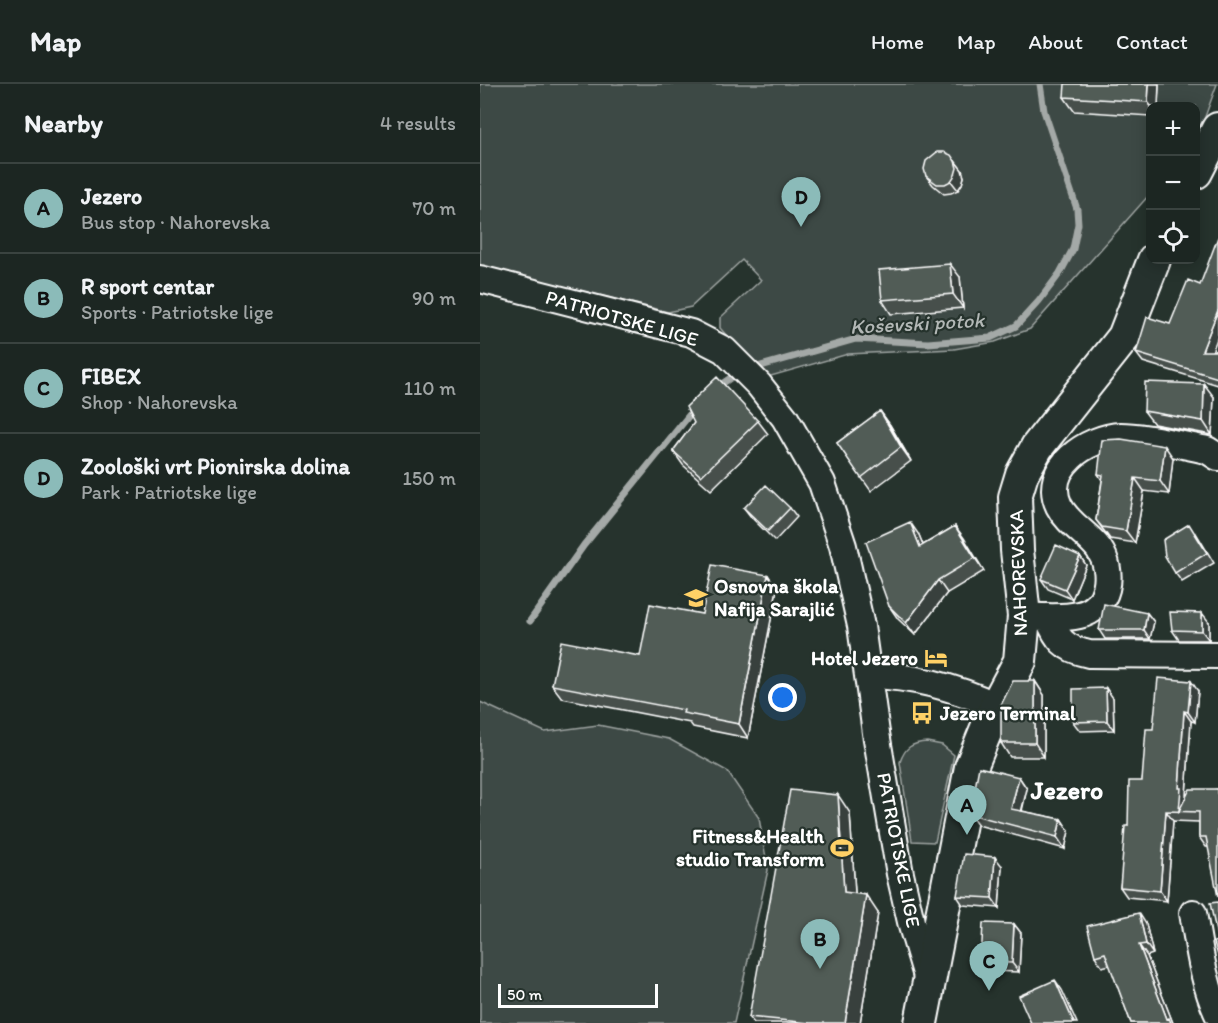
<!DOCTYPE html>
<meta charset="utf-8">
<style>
body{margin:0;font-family:Itim,sans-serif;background:#252e2a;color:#f1f3f6}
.controls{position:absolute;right:18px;top:18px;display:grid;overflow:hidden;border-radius:12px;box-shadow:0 3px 15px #0003}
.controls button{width:54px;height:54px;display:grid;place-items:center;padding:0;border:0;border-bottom:2px solid #3a4340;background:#1c2622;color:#f1f3f6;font:30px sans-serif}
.scale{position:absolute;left:18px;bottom:15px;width:160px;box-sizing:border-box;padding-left:6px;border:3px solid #fff;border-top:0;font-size:16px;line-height:21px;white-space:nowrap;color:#fff;-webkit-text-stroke:4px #26332d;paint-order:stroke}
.you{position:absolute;left:303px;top:614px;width:21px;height:21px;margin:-15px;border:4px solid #fff;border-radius:50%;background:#1a73e8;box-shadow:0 0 0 9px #1a73e833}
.badge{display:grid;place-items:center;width:39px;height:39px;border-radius:50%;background:#8bbbb9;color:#111;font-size:20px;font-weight:700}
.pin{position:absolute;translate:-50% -50px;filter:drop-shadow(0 2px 3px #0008)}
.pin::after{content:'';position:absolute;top:32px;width:21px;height:18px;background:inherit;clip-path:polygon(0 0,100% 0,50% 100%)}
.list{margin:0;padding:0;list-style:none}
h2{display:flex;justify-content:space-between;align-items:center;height:78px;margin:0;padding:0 24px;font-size:26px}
h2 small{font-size:20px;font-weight:400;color:#a0a5a5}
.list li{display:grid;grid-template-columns:39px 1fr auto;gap:18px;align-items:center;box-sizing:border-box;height:90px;padding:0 24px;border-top:2px solid #3a4340}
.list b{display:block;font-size:22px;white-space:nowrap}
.list p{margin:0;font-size:20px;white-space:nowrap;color:#a0a5a5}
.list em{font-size:20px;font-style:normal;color:#a0a5a5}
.icon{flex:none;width:33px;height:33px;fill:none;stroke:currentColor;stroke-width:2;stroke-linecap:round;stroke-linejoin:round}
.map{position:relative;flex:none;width:738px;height:939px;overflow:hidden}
header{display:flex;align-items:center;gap:36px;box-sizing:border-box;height:84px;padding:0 30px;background:#1c2622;border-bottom:2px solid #3a4340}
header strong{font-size:28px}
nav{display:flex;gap:33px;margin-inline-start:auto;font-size:21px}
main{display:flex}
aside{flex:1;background:#1c2622}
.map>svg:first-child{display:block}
.green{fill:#3e4944;stroke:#9ea4a2;stroke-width:1.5}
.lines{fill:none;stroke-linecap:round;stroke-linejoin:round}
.stream{stroke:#a4a9a7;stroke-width:7}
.minor-casing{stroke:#fff;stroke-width:30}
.tertiary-casing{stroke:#fff;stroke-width:36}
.minor{stroke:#26332d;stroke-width:26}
.tertiary{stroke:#26332d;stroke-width:32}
.wall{fill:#464f4b;stroke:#fff;stroke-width:1.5}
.shaded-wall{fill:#39403d;stroke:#fff;stroke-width:1.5}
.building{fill:#515c57;stroke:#fff;stroke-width:1.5}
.labels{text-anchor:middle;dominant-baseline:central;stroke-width:4.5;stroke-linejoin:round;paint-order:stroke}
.street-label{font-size:20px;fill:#fff;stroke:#26332d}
.poi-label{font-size:20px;font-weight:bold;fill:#fff;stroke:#26332d;text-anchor:start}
.water-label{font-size:21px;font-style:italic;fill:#b3b8b6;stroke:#26332d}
.district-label{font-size:26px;font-weight:bold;fill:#fff;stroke:#26332d}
</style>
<header>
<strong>Map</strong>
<nav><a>Home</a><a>Map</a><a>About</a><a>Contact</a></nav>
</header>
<main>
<aside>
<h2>Nearby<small>4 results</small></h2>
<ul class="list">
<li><span class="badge">A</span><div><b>Jezero</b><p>Bus stop · Nahorevska</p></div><em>70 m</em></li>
<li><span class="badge">B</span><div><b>R sport centar</b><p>Sports · Patriotske lige</p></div><em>90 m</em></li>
<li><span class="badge">C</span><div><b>FIBEX</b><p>Shop · Nahorevska</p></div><em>110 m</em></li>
<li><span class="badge">D</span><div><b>Zoološki vrt Pionirska dolina</b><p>Park · Patriotske lige</p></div><em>150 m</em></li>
</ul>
</aside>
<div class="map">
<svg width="738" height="939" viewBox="0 0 738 939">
<rect width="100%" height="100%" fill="#26332d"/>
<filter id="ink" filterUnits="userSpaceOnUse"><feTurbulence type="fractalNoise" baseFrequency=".0167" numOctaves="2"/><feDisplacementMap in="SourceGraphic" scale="12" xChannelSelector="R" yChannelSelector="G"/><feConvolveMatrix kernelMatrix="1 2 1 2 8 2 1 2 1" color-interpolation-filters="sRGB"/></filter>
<g filter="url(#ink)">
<!-- green -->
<path class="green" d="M0,0H737L722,41L716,50V22H670V110L550,245L515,258L474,265L368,270L284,294L240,244V234L281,196L262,176L211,223L188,228L0,182Z
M0,618L65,648L118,641L189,655L247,687L279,734L288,786L254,939H0Z
M447,658L462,661L474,671L455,758L432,757L420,678C425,663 432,659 447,658Z"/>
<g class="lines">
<!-- stream -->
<path class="stream" d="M270,285L376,255L448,259L510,254L536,242L559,217L580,189L593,165L598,140L597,125L564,27L560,0
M236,304L259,288
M50,537L104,461L215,324"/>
<!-- minor casing -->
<g class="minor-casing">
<path id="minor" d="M0,195L211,249L244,266L279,301L305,334L342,399L363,462L381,542L396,649L420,790L432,842L449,899
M544,532C561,533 581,535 599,531C629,525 635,488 619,465C607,449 588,440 579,422C561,384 608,353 641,352C665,352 702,361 727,366L738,373
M568,533C577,555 584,565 609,570L738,571
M389,591C432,592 477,604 516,622
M713,829C719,863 723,898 738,930"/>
</g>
<!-- tertiary casing -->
<g class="tertiary-casing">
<path id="tertiary" d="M716,88L738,45
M441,939L491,683L516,622L540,577L544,532L537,466L535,413L542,390L557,363L644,253L674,176"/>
</g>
<!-- minor -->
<use href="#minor" class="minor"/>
<!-- tertiary -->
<use href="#tertiary" class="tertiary"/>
</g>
<!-- wall -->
<path class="wall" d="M679,0L678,22H670V32L594,27L584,13Z
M475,77L482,86L484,93L482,100L478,106L471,109L464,110L453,101L446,92Z
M480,193L483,224L411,230L402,216Z
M738,267V301L663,278L656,269Z
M734,313L732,351L674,340L664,327Z
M400,327L410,341L431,377L391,407L357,359Z
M278,337L288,350L231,406L203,381L193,367L214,339Z
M693,374L689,410L664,407L655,459L630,455L616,436L622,396L618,390Z
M264,424H310L317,433L295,457L271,433Z
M475,442L504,487L467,509L435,551L418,535L409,522L439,451L443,461Z
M716,449L734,479L702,498L695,489Z
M600,472L606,481L592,515L568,505L561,495Z
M288,491L297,505L268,654L213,643L210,639L82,614L72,601L160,572L222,530Z
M667,529L674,538L670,555H625L619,546Z
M729,538V556H699L692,546Z
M555,597L564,611V673H530L521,659Z
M718,607L715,638L711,637L706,711L738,705L728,763H726L719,753V738L693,737L687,817L647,813L640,803L648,742L662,697L673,645Z
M633,614L634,646L600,647L593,638Z
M539,693L547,705L542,727L581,735L589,747L585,765L498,741L490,730Z
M370,729L375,809L398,829L380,939H274L269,933Z
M522,782L519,824L483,821L477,812Z
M534,840L541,849L539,888L508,887L501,878Z
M666,840L673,870L667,872L693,939H651L630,881L622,883L615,872Z"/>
<!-- shaded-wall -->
<path class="shaded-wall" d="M669,0H679L678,22H671L668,18Z
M475,77L482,86L484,93L482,100L478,106L471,97Z
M470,180L480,193L483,224L473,210Z
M738,226V252L729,276L722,267Z
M724,300L734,313L732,351L723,337Z
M400,327L410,341L431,377L421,363Z
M685,362L693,374L689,410L680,397Z
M655,394L664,407L655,459L646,447Z
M430,438L439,451L449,476L440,463Z
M475,442L484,454L504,487L495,474Z
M600,472L606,481L592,515L585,505Z
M288,491L297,505L268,654L259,640Z
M458,496L467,509L435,551L426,539Z
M667,529L674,538L670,555L664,546Z
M722,529L729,538V556L722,547Z
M555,597L564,611V673L555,659Z
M711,597L718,607L715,638L708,628Z
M626,604L633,614L634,646L627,637Z
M704,627L711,637L706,711L708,715L699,727V704Z
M539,693L547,705L539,736L531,725Z
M358,711L370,729L376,825L364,808Z
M686,727L693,737L687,817L680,807Z
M581,735L589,747L585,765L577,753Z
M515,773L522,782L519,824L512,814Z
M386,811L398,829L380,939H365Z
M659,829L666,840L673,870L666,860Z
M534,840L541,849L539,888L532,879Z
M659,861L667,872L693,939H690L687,935Z
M575,896L582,906L597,939H594Z"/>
<!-- building -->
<path class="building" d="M585,0H669L668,18L584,13Z
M457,68H464L471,71L475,77L477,84L475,91L471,97L465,100H457L446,92L444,85L446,77Z
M738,153V226L722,267H738V294L656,269L667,233L690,240L708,196L720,201Z
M470,180L473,210L402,216L399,186Z
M237,293L278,337L221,392L193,367L214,339L206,323Z
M665,298L724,300L723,337L664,327Z
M400,327L421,363L381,394L357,359Z
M641,355L685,362L680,397L655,394L646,447L622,443L616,436L623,391L618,390L622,356Z
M286,401L310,424L288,447L264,424Z
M430,438L440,463L475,442L495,474L458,496L426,539L409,522L386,458Z
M709,440L727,469L695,489L685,472L683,456Z
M576,461L600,472L585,505L561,495Z
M232,481L288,491L259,640L203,629L204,626L72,601L81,557L160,572L170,520L222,530Z
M624,520L667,529L664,546H619Z
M690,528L722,529V547L692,546Z
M678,594L711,597L708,628L704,627L699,704H701L699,727L710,705H738V813L726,753H719V728L686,727L680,807L640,803L645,742H648L649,697H662L666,645H673Z
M533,597H555V659H521V621Z
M626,604L627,637L593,638V605Z
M499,683L539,693L531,725L581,735L577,753L490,730Z
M310,706L358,711L364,808L386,811L365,939H330L269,933Z
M484,770L515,773L512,814L477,812Z
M738,818V871L734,858L738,857L730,819Z
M659,829L666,860L659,861L687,935L689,934L691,939H651L625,869L615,872L607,842Z
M503,839L534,840L532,879L501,878Z
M575,896L594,939H551L539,912Z"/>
</g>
<!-- icons -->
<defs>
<g id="school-bare" transform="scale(1.8)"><path d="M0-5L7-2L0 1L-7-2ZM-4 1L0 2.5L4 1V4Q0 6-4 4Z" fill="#ffd166" stroke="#26332d" stroke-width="2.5" paint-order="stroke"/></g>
<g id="hotel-bare" transform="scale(1.8)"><path d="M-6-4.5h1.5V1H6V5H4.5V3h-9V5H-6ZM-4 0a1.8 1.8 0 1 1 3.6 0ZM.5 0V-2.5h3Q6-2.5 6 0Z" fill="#ffd166" stroke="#26332d" stroke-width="2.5" paint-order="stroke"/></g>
<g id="bus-bare" transform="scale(1.8)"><path d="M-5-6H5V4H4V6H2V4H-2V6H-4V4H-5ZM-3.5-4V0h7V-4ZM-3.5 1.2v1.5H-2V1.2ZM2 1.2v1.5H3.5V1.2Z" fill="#ffd166" stroke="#26332d" stroke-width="2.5" paint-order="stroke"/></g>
<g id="stadium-bare" transform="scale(1.8)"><path d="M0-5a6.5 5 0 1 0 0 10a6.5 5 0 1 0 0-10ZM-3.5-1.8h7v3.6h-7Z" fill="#ffd166" stroke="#26332d" stroke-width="2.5" paint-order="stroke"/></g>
</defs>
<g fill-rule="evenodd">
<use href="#school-bare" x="216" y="514"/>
<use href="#hotel-bare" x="456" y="574"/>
<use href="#bus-bare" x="442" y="629"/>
<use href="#stadium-bare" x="362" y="764"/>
</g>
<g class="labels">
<!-- street labels -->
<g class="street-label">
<text transform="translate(142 234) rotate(16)">PATRIOTSKE LIGE</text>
<text transform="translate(538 489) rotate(-92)">NAHOREVSKA</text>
<text transform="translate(419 766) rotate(79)">PATRIOTSKE LIGE</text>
</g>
<!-- poi labels -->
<g class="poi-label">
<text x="234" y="502">Osnovna škola<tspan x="234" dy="23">Nafija Sarajlić</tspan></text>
<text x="438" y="574" text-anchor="end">Hotel Jezero</text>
<text x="460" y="629">Jezero Terminal</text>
<text x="344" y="752" text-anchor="end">Fitness&amp;Health<tspan x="344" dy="23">studio Transform</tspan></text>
</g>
<!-- water labels -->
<g class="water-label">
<text transform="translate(437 239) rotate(-3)">Koševski potok</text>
</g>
<!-- district labels -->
<g class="district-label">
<text x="587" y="706">Jezero</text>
</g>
</g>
</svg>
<div class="controls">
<button>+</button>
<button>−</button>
<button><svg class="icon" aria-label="locate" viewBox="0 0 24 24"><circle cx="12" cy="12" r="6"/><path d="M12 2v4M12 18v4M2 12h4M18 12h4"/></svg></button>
</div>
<div class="scale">50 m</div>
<div class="you"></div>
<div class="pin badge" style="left:487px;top:751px">A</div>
<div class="pin badge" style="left:340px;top:885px">B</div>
<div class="pin badge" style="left:509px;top:907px">C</div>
<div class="pin badge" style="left:321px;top:143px">D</div>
</div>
</main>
